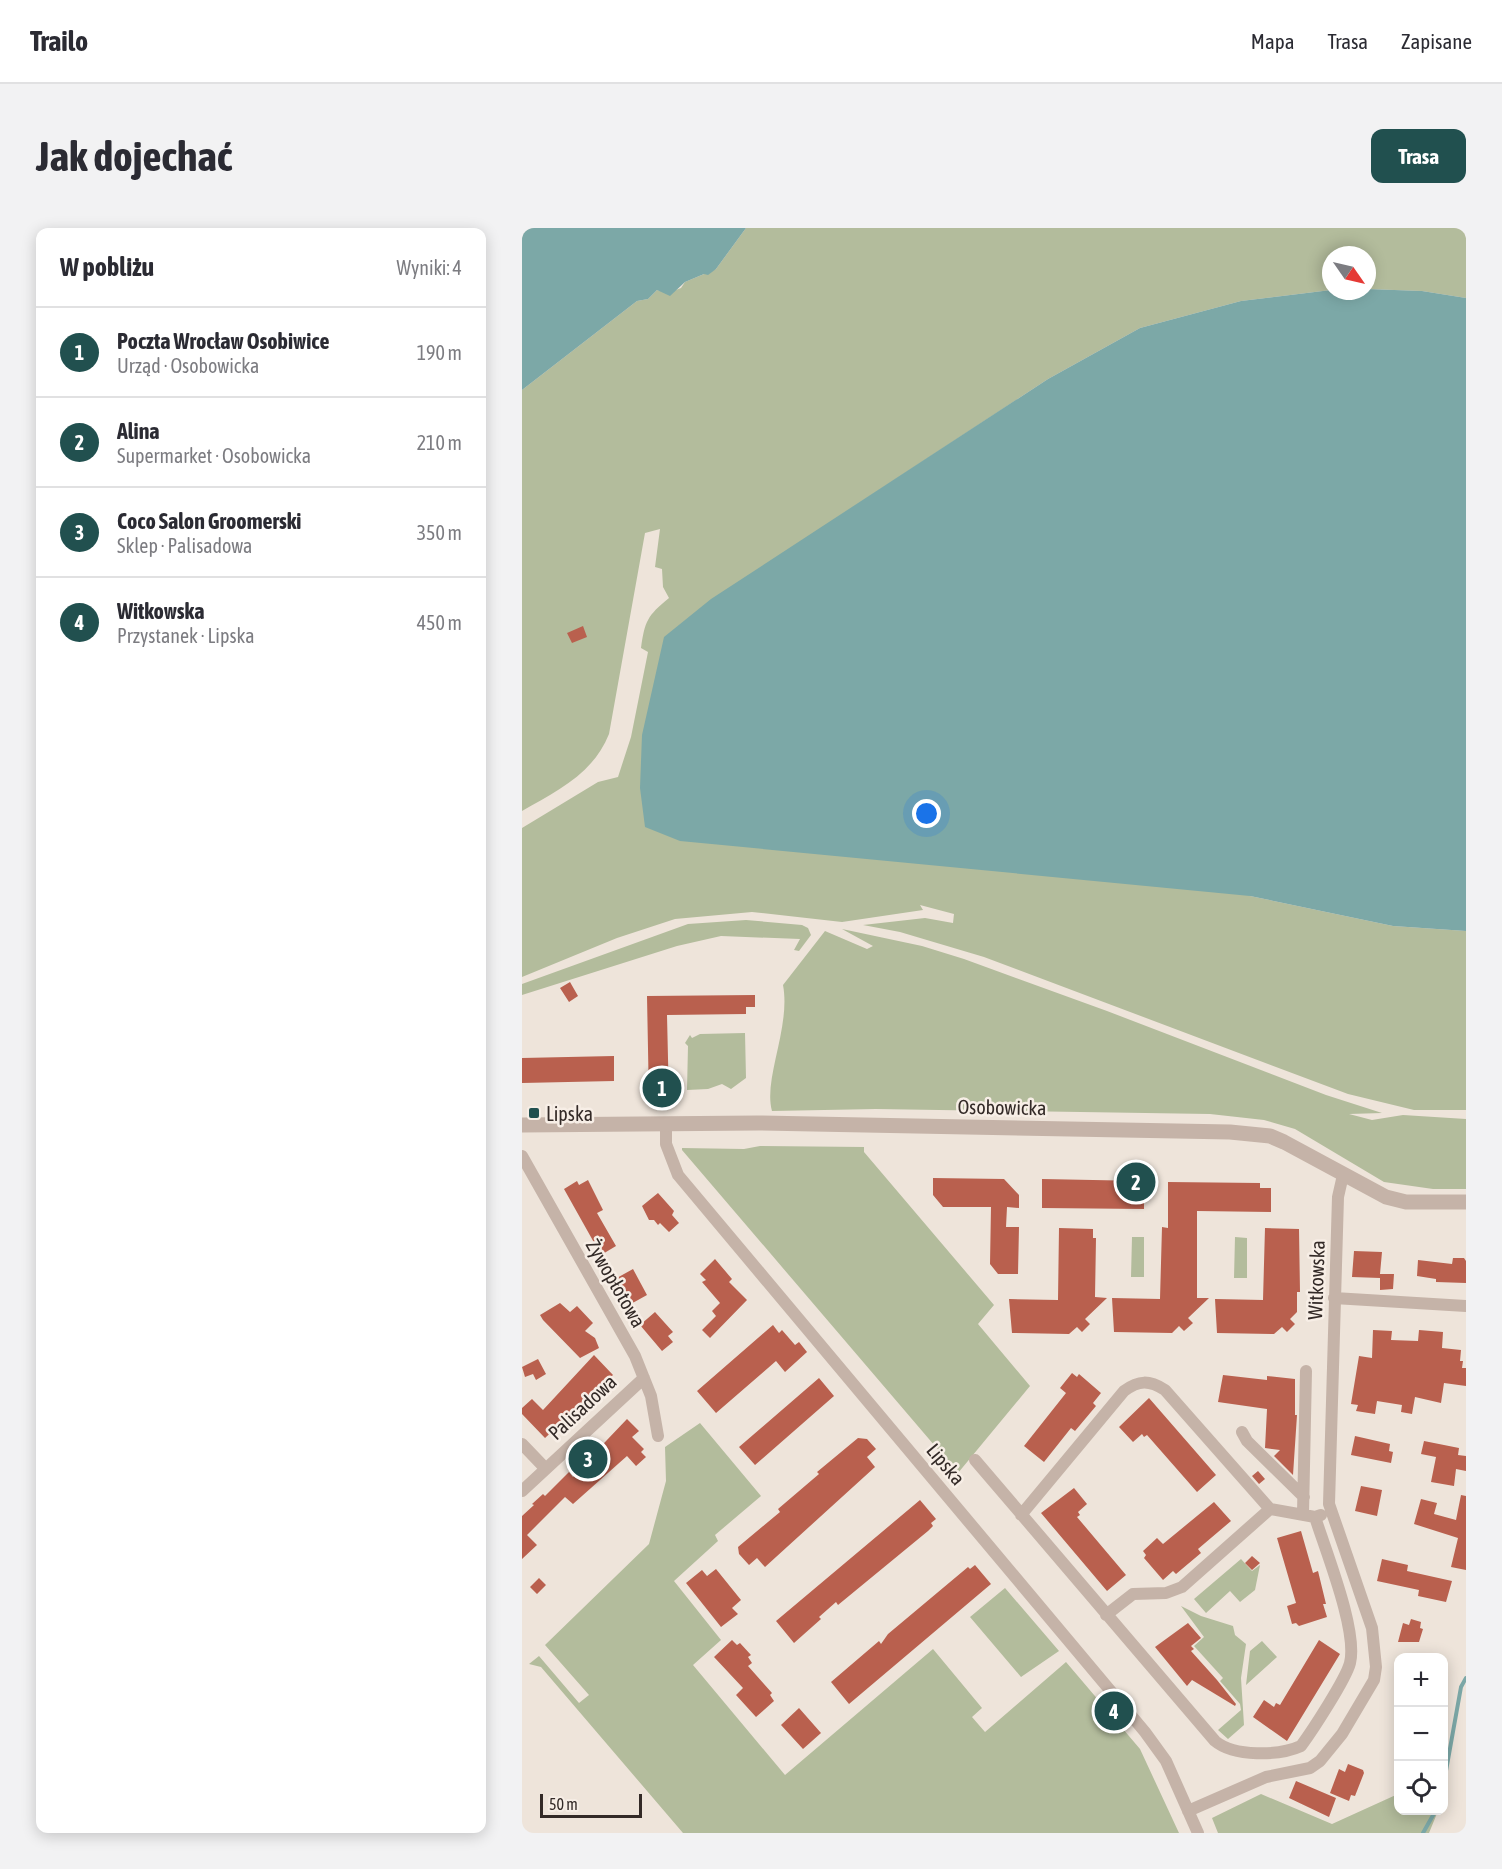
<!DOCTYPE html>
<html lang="pl">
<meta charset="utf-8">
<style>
body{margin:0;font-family:"Asap Condensed",sans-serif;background:#f2f2f3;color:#2b2b33}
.controls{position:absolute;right:18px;bottom:18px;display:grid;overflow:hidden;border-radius:12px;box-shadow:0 3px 15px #0003}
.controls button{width:54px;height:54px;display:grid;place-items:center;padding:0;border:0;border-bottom:2px solid #e1e1e2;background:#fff;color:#2b2b33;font:30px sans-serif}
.compass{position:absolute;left:800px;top:18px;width:54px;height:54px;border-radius:50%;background:#fff;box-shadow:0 3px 15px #0003;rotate:124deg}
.scale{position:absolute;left:18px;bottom:15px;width:102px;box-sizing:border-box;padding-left:6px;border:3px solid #332a27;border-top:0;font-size:16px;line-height:21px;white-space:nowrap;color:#332a27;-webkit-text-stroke:4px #f7eee6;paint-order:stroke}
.you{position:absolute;left:405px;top:586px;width:21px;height:21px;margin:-15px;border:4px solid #fff;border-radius:50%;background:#1a73e8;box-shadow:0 0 0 9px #1a73e833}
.badge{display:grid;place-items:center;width:39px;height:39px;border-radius:50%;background:#21504f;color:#fff;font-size:20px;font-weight:700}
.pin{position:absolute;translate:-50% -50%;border:3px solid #fff;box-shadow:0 2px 6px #0006}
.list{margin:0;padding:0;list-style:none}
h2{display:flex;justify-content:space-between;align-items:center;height:78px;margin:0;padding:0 24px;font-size:26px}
h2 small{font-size:20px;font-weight:400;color:#7c7c81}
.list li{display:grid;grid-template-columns:39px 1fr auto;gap:18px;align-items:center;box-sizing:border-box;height:90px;padding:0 24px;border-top:2px solid #e1e1e2}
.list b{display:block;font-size:22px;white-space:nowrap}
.list p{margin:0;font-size:20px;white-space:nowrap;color:#7c7c81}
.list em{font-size:20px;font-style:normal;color:#7c7c81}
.icon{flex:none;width:33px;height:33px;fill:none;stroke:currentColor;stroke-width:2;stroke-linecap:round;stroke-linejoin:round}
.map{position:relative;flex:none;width:944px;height:1605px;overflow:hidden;border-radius:12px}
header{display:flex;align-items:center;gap:36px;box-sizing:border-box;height:84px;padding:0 30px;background:#fff;border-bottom:2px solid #e1e1e2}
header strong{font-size:28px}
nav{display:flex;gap:33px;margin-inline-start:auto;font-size:21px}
.intro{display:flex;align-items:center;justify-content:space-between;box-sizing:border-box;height:144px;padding:0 36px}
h1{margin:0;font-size:42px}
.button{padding:15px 27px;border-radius:12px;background:#21504f;color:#fff;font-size:21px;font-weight:700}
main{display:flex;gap:36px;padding:0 36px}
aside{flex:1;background:#fff;border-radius:12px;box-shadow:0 3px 15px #0003}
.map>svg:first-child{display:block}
.green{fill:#b3bc9c}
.water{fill:#7ca8a7}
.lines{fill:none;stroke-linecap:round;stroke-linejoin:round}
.stream{stroke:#7ca8a7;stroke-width:4}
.building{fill:#b9604e}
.minor{stroke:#c5b3a8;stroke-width:12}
.tertiary{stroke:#c5b3a8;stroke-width:15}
.poi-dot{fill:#21504f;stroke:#f7eee6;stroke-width:2}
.labels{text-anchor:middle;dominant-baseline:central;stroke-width:5;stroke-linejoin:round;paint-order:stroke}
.street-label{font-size:20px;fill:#332a27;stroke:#f7eee6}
.poi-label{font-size:20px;fill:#332a27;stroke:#f7eee6;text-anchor:start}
</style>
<header>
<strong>Trailo</strong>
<nav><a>Mapa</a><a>Trasa</a><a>Zapisane</a></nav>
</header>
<div class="intro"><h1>Jak dojechać</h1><a class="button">Trasa</a></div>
<main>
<aside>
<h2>W pobliżu<small>Wyniki: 4</small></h2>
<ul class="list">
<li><span class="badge">1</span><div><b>Poczta Wrocław Osobiwice</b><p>Urząd · Osobowicka</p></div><em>190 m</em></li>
<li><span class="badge">2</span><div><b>Alina</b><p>Supermarket · Osobowicka</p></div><em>210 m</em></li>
<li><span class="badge">3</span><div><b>Coco Salon Groomerski</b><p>Sklep · Palisadowa</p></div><em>350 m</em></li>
<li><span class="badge">4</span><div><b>Witkowska</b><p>Przystanek · Lipska</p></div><em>450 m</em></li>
</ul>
</aside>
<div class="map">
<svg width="944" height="1605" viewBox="0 0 944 1605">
<rect width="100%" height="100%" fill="#eee4da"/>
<!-- green -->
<path class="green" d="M224,0H944V70L900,63L845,61V27H809V62L719,73L618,100L526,151L316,289L728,668L871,698L944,703V882H892L826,866L462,729L378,704L341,697L403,690L431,695L432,686L398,677L401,682L320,694L230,684L153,691L95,710L0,749V600L76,554L96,549L109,509L126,424L119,420C123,393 125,388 147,370L141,359L140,341L133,339L138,301L123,305L87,506C71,546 35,563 0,583V162L115,73L126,71L135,62L146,65L159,60L163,54L194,41Z
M224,692L280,697L286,700L289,707L277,723L272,722L278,711L199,708L155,718L0,767V756L166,696Z
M320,701L400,718L442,731L585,783L804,867L860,885L827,886L850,892L881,887L944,891V961H911L862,954L773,901L742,892L688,886L354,881L250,883C241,851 269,799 261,757L303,703L345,721L351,718Z
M223,805L224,850L209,861L200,856L186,861L165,862L166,818L163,815L168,807L170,810L178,806Z
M238,918L342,919V924L472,1077L456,1096L508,1158L436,1245L160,922V920L222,921Z
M610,1009H622V1049H609Z
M713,1009L725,1010V1050H712Z
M178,1195L239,1268L193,1307L196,1313L152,1353L199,1412L171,1437L263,1547L411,1421L460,1480L450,1489L463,1504L544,1434L618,1521L657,1605H161L19,1439L7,1436L17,1428L57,1475L67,1467L23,1417L127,1316L144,1253L143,1219Z
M719,1331L730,1343L738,1337L733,1362L718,1374L708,1363L684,1385L672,1371Z
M483,1360L537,1423L499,1449L448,1389Z
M659,1378L679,1388L711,1398L713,1407L724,1416L719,1450L722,1497L706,1511L696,1502L719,1482L718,1476L698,1453L701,1450L672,1418L682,1409Z
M740,1413L755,1429L724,1457L728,1423Z
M739,1566L810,1596L876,1566V1582L916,1583L907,1605H696L690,1590Z"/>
<!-- water -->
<path class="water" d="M0,0H224L194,41L186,47L182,46L163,54L148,68L135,62L126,71L115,73L0,162Z
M845,61L900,63L944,70V703L871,698L728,668L158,613L123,599L118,560L120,507L142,409L189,371L526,151L618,100L719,73L809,62Z"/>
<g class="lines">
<!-- stream -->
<path class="stream" d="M922,1554L939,1459L944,1450
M901,1605L914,1582"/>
</g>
<!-- building -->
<path class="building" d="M61,398L65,409L50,415L45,405Z
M48,754L56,768L47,774L38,760Z
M233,767V779H224V786L145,787L147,873H127L125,768Z
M92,828V853L0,855V830Z
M411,950L482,951L497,967V980L485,979L484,999H497L496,1046H476L468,1036L469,979H421L411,967Z
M520,951L622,953V981L520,980Z
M66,952L81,982L75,985L94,1018L79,1027L42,961L55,953L57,957Z
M646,954L738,955V960H749V984L675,983V1070H687L666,1090L671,1095L662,1103L657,1098L650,1105L592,1104L590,1070L638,1071L640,999L646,1000Z
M136,965L152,983L150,987L157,995L147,1004L138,995L136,997L132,992H127L120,978Z
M537,1000L571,1001V1010H574L573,1069L585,1070L563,1091L568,1096L560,1104L555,1099L547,1106L490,1105L487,1071L536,1072Z
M743,1000L777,1001L778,1064H775V1084L768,1091L773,1096L765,1104L760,1099L752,1106L695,1105L693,1071L741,1072Z
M832,1023L860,1024L858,1046H872L871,1061L858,1062V1050L830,1049Z
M931,1030H942L944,1033V1055L914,1054V1051L895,1048L896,1032L930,1036Z
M193,1031L210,1051L207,1054L225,1072L188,1110L180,1102L194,1088L190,1083L198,1075L180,1054L184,1052L178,1046Z
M111,1041L125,1067L107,1077L93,1051Z
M38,1075L48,1084L55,1078L71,1095L63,1103L73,1110L77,1120L58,1130L21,1092L18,1087Z
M133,1084L151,1104L146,1108L151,1114L140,1123L118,1097Z
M251,1097L257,1105L260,1102L273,1117L277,1114L285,1124L263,1144L254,1133L194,1185L175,1163Z
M851,1102L870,1103L869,1112L896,1113L897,1102L921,1104L920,1120L939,1122L938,1133H941L940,1140H944V1158L922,1155L919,1175L893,1169L890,1186L879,1184L880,1177L855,1173L853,1186L834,1183L836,1177L829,1176L837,1128L850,1130Z
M72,1127L91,1147L23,1210L0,1186V1180L10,1171L21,1182Z
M16,1131L24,1146L14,1152L11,1146L3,1149L0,1139Z
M550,1145L555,1149L557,1146L579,1165L571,1175L574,1178L553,1203L549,1200L522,1234L502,1218L544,1165L538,1160Z
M701,1147L745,1152V1148L773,1151V1187H775L771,1247L752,1228L758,1222L743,1220L745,1181L696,1174Z
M297,1150L312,1168L233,1237L217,1219Z
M627,1170L694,1247L675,1264L625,1207L622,1209L620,1206L611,1214L597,1199Z
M105,1191L117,1203L110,1209L122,1221L119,1224L124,1229L114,1238L105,1228L51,1276L43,1269L5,1307L15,1317L0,1331V1288L12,1277L10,1276L21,1266L23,1268L47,1244L51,1249L66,1236L64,1234Z
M833,1208L868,1216L867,1223L871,1224L869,1235L829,1227Z
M336,1210L345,1211L354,1221L345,1229L353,1239L243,1339L235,1330L227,1337L217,1326L216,1319L258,1284L256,1281L297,1246L295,1244Z
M902,1213L937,1220L936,1227L944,1228V1243L934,1241L932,1258L909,1254L914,1229L899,1226Z
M736,1243L743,1251L737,1256L730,1248Z
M839,1258L860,1262L855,1288L833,1283Z
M552,1260L565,1276L556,1284L558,1287L555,1289L604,1347L585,1363L519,1285Z
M939,1267L944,1268V1342L929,1339L936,1310L892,1296L899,1271L915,1275L912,1286L934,1292Z
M398,1272L414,1291L409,1295L411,1298L406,1303L316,1377L314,1374L297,1389L299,1391L272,1415L254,1393Z
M692,1274L709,1293L676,1321L679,1325L654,1346L651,1343L641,1352L622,1330L624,1327L621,1323L635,1310L641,1316Z
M779,1303L791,1345L796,1343L804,1376H801L805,1389L777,1398L774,1395L770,1396L765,1378L774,1375L755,1310Z
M730,1328L738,1335L730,1342L723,1335Z
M860,1331L886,1337L885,1343L930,1353L924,1374L896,1368L897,1362L855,1353Z
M453,1337L469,1356L327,1476L309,1454L357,1413L359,1416L366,1406L446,1339L448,1341Z
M194,1341L219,1372L210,1380L216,1386L199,1399L164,1355L180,1342L185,1348Z
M17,1350L24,1357L15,1366L8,1359Z
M889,1391L899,1394L898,1400L901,1401L897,1414H876L881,1395L887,1397Z
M666,1395L679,1410L669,1418L672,1421L669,1423L695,1452L714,1476L713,1478L670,1452L665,1458L633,1419Z
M210,1412L215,1417L218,1415L229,1427L226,1429L230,1435L226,1438L250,1465L248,1467L252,1473L234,1489L214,1467L221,1460L192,1429Z
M797,1412L818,1426L765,1513L731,1489L742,1472L752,1479L754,1475L758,1477Z
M277,1480L299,1505L281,1521L259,1497Z
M826,1536L841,1542L842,1545L833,1568L829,1567L827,1573L808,1565L817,1541L823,1544Z
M774,1553L814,1570L807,1589L767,1570Z"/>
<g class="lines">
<!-- minor -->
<path class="minor" d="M144,896V916L156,947L623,1504L644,1533L676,1605
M0,928L113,1128L129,1168L136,1208
M812,1070L944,1078
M720,1204L725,1213L782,1269
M0,1216L23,1240
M453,1232L693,1513C712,1529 757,1528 779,1518C790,1503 824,1451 828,1435C836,1403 804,1324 793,1289
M0,1263L122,1150
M781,1285L784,1143
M499,1287L602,1163C617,1152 627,1152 643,1162L748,1281L793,1289L799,1287
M584,1387L611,1366L644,1365L660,1359L748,1281
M666,1583L744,1549L788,1540L798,1533L820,1506L852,1452L854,1439L850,1400L807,1276L816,969L821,947"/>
<!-- tertiary -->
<path class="tertiary" d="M0,897L236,895L708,904L748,908L762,914L864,969L884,974H944"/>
</g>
<!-- markers -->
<rect class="poi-dot" x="6" y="879" width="12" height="12" rx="3"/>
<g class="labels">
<!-- street labels -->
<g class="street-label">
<text transform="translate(480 879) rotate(1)">Osobowicka</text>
<text transform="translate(794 1052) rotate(-88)">Witkowska</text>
<text transform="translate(94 1055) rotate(60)">Żywopłotowa</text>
<text transform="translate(60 1179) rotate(-43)">Palisadowa</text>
<text transform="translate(424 1236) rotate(50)">Lipska</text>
</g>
<!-- poi labels -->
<g class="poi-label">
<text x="24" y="885">Lipska</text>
</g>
</g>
</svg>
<div class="controls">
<button>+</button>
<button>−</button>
<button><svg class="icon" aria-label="locate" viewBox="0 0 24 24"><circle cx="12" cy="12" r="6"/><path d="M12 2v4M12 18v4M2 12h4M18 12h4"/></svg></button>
</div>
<svg class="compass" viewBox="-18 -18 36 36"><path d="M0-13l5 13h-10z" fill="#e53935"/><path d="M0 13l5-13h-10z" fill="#7c7c81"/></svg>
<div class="scale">50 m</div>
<div class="you"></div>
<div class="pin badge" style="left:140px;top:860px">1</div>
<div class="pin badge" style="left:614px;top:954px">2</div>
<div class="pin badge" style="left:66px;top:1231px">3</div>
<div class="pin badge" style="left:592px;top:1483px">4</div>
</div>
</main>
